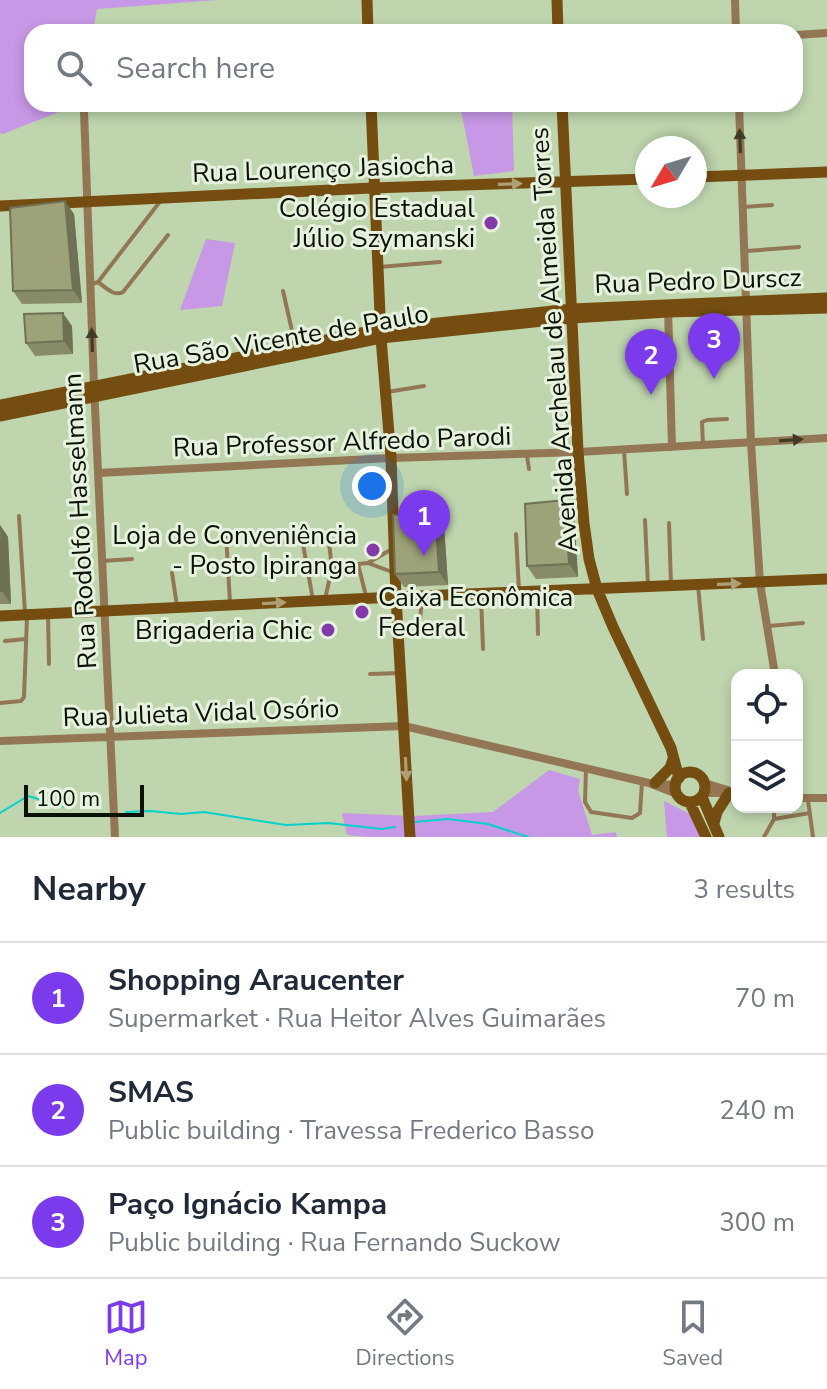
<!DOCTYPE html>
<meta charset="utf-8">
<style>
body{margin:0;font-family:"Nunito Sans",sans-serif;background:#f6f6f7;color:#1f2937}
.controls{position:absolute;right:24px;bottom:24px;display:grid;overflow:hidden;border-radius:16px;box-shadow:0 4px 12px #0003}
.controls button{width:72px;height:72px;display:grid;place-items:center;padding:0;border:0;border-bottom:2px solid #e0e1e3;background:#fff;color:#1f2937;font:40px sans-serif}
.compass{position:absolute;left:635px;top:136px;width:72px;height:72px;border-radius:50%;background:#fff;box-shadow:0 4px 12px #0003;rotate:232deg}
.scale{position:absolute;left:24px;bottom:20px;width:120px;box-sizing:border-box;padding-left:8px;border:4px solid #0a1105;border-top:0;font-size:22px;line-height:28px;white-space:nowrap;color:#0a1105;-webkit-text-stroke:6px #e6f1de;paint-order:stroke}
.you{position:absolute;left:372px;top:486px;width:28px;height:28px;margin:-20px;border:6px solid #fff;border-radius:50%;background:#1a73e8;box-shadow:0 0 0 12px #1a73e833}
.badge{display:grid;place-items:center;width:52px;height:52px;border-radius:50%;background:#7c3aed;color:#fff;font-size:26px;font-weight:700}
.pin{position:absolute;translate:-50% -66px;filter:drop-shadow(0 2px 4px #0008)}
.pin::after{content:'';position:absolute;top:42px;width:28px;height:24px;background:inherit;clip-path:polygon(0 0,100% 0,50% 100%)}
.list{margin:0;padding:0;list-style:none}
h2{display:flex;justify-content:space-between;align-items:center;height:104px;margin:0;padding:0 32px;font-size:34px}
h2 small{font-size:26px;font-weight:400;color:#747a83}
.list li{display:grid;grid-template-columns:52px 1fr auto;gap:24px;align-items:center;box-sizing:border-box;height:112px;padding:0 32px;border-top:2px solid #e0e1e3}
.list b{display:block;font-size:30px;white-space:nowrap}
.list p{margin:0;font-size:26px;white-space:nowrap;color:#747a83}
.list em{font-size:26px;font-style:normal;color:#747a83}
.icon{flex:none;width:44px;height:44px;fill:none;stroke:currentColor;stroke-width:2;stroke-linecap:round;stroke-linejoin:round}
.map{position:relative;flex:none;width:827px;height:837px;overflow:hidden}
.search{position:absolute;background:#fff;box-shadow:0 4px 12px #0003;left:24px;right:24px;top:24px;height:88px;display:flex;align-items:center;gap:20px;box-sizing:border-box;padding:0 28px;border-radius:24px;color:#747a83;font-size:30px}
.sheet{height:440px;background:#fff}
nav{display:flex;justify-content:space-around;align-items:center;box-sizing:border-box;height:112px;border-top:2px solid #e0e1e3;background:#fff;font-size:22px;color:#747a83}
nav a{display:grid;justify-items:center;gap:4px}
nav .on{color:#7c3aed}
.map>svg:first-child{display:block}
.green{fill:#c798e5}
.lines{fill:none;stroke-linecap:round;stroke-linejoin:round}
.stream{stroke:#06d0cb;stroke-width:2}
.lane{stroke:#937755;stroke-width:4}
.street{stroke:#937755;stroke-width:8}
.secondary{stroke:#754d10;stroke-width:11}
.wall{fill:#888b68}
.shaded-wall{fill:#6f7155}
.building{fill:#9ea279;stroke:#6f7155;stroke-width:2}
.oneway{fill:#413a25}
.oneway2{fill:#ae9f77}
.poi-dot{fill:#8439ab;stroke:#e6f1de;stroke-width:3}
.labels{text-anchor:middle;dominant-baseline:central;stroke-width:6;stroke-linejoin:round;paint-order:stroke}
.street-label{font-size:26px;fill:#0a1105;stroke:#e6f1de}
.poi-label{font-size:26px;fill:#0a1105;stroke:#e6f1de;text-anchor:end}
</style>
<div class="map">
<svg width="827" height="837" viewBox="0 0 827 837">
<rect width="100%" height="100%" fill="#bed5ae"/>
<!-- green -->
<path class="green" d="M0,0H217L97,9L93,32H32V104H79L3,134L0,133Z
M460,104H512L514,171L474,176Z
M206,239L235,243L222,306L180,310Z
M549,770L580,779L578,790L592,835L616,832L617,837H369L347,835L342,813L414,816L493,812Z
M664,801L690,814L700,837H667Z"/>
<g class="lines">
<!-- stream -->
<path class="stream" d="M126,812L151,811L181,814L204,812L286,825L328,823L382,829L395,827
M0,813L28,796L65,807
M415,822L448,819L488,824L528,837"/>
<!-- lane -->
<path class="lane" d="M743,207L772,205
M746,251L799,247
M379,267L440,262
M98,282C105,287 114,297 123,292L168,235
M92,284L98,282L162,199
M283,291L295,344
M387,392L424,386
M703,446L702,422L707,420L727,419
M624,450L627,494
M527,456L529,469
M19,516L25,613
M645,520L648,585
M669,523L671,585
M226,534L230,603
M516,534L519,591
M329,543L332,568
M276,544L296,540L303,544L313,600
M102,561L132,559
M368,563L392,572
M358,564L368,563L392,549
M172,573L177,606
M698,585L703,639
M537,592L538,634
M481,595L483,649
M325,599L332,568L358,564L366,596
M48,615L49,664
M769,626L803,623
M400,627L414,624L420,620L422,598
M5,641L26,639
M370,674L400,673
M0,703L21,701L24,697L27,617
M586,769L585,802L591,812L632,818L640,813L642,782
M808,800L813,837
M774,819L810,813
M764,837L774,819V807"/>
<!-- street -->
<path class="street" d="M735,0L736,32
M795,35L827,33
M739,104L751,443L760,583L775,675
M84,111L94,386L115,837
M668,308L672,447
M98,473L391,458L578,452L827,438
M0,741L404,726L649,783L677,794
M705,783L737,793
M658,784L676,785
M704,793H728
M797,798H827"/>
<!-- secondary -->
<path class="secondary" d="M367,0L368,32
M557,0L558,32
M371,104L381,338L391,458L396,597L410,837
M562,104L578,452L584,523L589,559L597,589L613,627L671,748L679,778
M695,177L827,172
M0,206L372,188L647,179
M0,405L381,329L572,309L827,298
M0,416L381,338L572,318L668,312L827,308
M0,616L396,597L827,579
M675 787a15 15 0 1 1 30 0a15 15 0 1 1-30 0Z
M655,783L670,768L673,759
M702,797L719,837
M690,803L706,837
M714,823L717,812L729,793"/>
</g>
<!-- wall -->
<path class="wall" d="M74,214L82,303L22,304L13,291Z
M72,326L73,354L35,356L26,343Z
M565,500L574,513L578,577L536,579L527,566Z
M435,512L444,525L448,585L404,587L395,574Z
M0,525L8,537L11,604H0Z"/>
<!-- shaded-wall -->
<path class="shaded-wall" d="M65,201L74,214L82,303L73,290Z
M63,313L72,326L73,354L64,341Z
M565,500L574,513L578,577L569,564Z
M435,512L444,525L448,585L439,572Z
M0,525L8,537L11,604L2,591Z"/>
<!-- building -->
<path class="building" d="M65,201L73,290L13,291L10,208Z
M63,313L64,341L26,343L24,314Z
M565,500L569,564L527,566L525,504Z
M435,512L439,572L395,574L393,515Z
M0,538L2,591H0Z"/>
<!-- one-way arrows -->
<defs><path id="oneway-solid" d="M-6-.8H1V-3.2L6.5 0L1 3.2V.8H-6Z" transform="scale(2)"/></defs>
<g class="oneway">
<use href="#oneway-solid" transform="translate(740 141) rotate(-92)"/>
<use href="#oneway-solid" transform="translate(92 340) rotate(-92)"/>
<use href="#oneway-solid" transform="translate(791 440) rotate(-4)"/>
</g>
<g class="oneway2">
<use href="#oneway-solid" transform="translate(510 184) rotate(-2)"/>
<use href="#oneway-solid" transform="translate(729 584) rotate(-2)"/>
<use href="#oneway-solid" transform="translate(274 603) rotate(-3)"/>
<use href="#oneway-solid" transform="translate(406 769) rotate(87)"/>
</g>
<!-- markers -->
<g class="poi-dot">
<circle cx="491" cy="223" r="8"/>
<circle cx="373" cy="550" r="8"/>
<circle cx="362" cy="612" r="8"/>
<circle cx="328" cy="630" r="8"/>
</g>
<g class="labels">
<!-- street labels -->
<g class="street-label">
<text transform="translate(323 169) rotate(-2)">Rua Lourenço Jasiocha</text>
<text transform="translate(698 281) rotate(-2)">Rua Pedro Durscz</text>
<text transform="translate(281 339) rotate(-10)">Rua São Vicente de Paulo</text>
<text transform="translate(554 340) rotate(-94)">Avenida Archelau de Almeida Torres</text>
<text transform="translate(342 442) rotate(-2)">Rua Professor Alfredo Parodi</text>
<text transform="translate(80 521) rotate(-93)">Rua Rodolfo Hasselmann</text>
<text transform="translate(201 713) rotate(-2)">Rua Julieta Vidal Osório</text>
</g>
<!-- poi labels -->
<g class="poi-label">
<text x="475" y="208">Colégio Estadual<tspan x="475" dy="30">Júlio Szymanski</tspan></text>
<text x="357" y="535">Loja de Conveniência<tspan x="357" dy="30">- Posto Ipiranga</tspan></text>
<text x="378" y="597" text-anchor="start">Caixa Econômica<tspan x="378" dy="30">Federal</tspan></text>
<text x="312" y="630">Brigaderia Chic</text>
</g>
</g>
</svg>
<div class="controls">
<button><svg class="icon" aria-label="locate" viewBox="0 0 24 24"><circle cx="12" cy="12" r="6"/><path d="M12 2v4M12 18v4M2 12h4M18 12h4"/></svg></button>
<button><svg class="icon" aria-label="layers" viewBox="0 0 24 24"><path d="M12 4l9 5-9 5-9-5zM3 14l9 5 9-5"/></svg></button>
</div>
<svg class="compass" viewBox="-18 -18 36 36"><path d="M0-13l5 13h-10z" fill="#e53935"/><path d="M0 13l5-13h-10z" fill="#747a83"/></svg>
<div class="scale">100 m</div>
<div class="you"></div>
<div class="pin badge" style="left:424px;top:556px">1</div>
<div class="pin badge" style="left:651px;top:395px">2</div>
<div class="pin badge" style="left:714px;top:379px">3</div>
<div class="search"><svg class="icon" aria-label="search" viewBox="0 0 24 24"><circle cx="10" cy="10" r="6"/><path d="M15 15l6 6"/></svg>Search here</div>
</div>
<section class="sheet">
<h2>Nearby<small>3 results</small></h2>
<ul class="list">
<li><span class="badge">1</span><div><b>Shopping Araucenter</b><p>Supermarket · Rua Heitor Alves Guimarães</p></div><em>70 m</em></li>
<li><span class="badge">2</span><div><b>SMAS</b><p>Public building · Travessa Frederico Basso</p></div><em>240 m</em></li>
<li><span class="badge">3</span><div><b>Paço Ignácio Kampa</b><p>Public building · Rua Fernando Suckow</p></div><em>300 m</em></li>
</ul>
</section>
<nav>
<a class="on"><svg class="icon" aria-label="map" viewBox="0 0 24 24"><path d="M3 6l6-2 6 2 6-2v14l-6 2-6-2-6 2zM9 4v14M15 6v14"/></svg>Map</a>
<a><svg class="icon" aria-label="directions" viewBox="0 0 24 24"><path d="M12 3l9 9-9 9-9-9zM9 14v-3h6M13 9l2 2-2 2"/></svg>Directions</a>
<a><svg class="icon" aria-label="saved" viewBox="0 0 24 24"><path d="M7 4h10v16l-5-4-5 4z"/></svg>Saved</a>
</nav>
